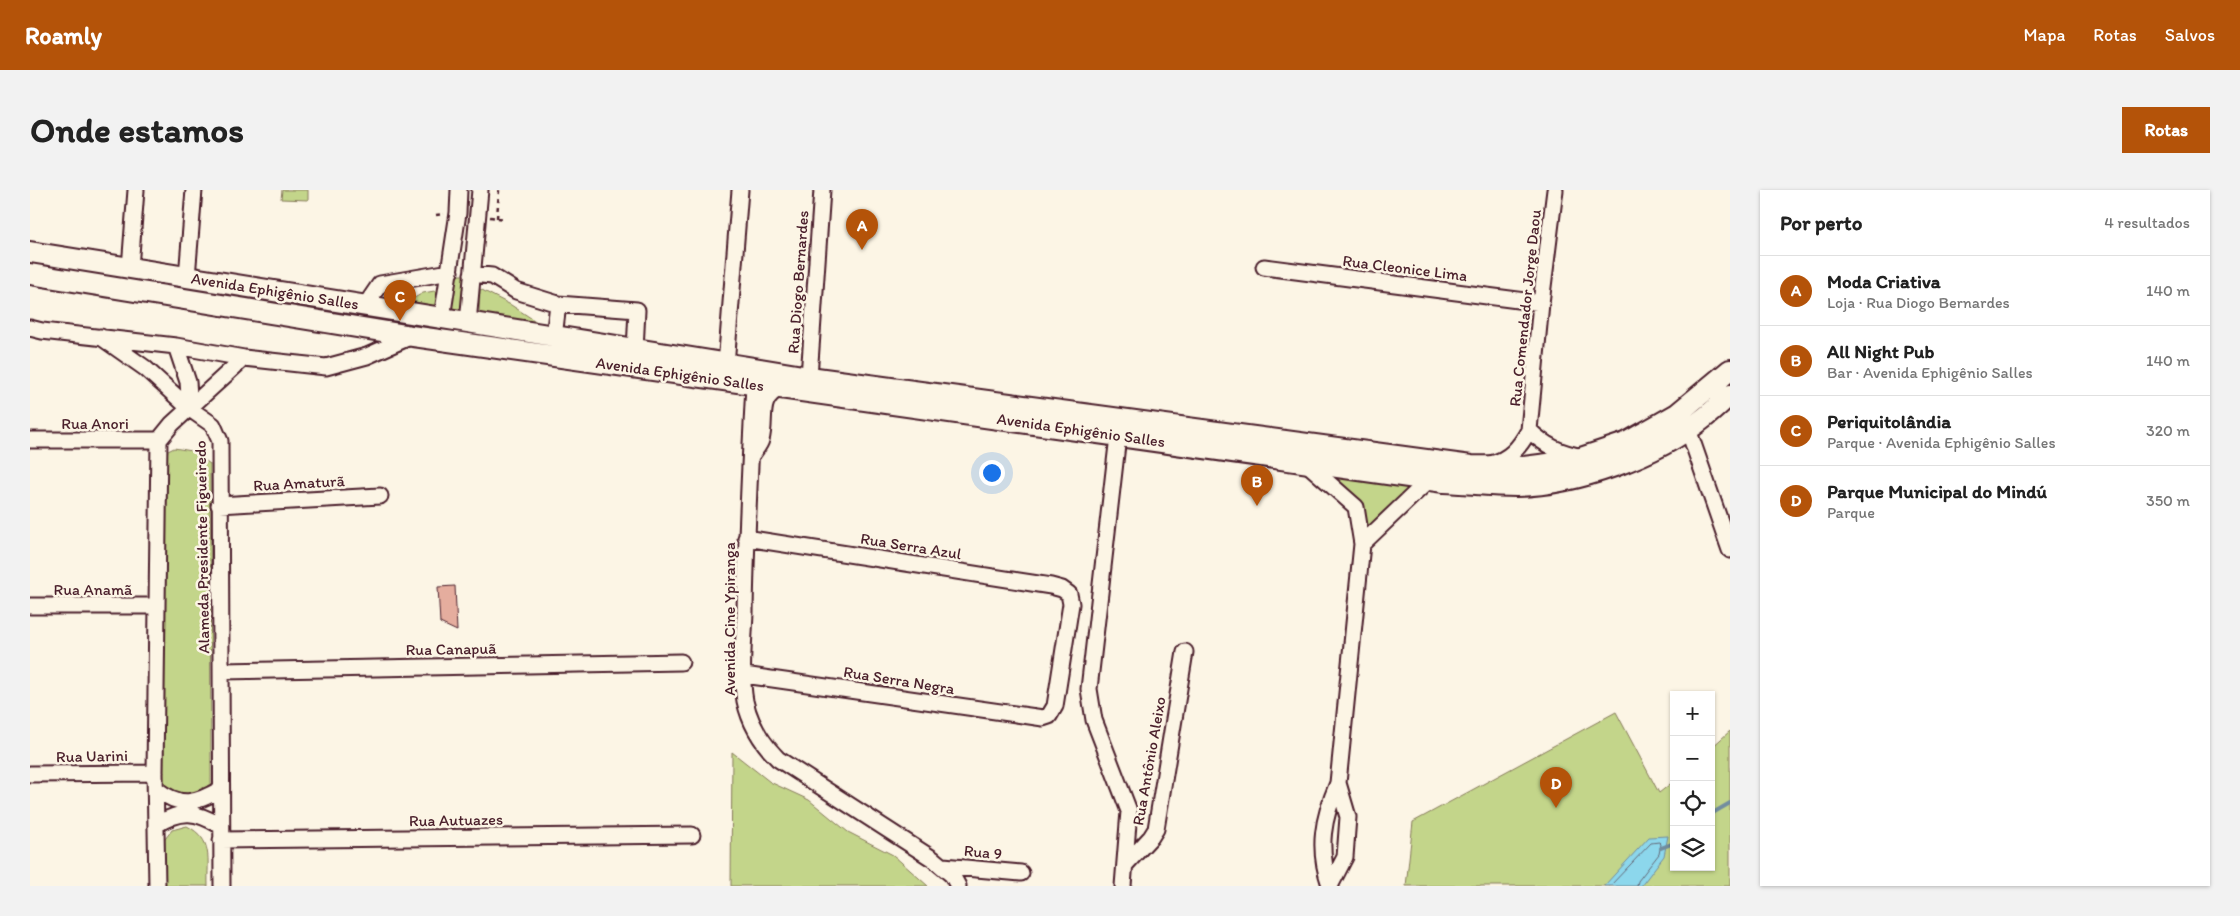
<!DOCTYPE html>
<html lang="pt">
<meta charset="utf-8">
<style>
body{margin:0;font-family:Itim,sans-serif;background:#f2f2f2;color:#222}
.controls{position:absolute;right:15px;bottom:15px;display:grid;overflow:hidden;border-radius:0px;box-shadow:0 1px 4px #0004}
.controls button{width:45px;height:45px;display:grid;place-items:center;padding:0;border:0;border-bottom:1px solid #e0e0e0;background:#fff;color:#222;font:25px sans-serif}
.you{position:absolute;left:961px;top:282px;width:18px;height:18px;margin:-12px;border:4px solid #fff;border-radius:50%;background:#1a73e8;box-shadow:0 0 0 8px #1a73e833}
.badge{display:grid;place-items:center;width:32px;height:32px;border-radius:50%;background:#b45309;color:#fff;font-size:16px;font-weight:700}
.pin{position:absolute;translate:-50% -41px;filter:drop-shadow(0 1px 2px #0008)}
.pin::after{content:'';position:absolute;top:26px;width:18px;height:15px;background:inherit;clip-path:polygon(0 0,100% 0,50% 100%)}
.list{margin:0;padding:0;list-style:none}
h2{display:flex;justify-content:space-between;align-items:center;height:65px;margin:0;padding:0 20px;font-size:21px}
h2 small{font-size:16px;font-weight:400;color:#767676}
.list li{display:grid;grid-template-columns:32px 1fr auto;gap:15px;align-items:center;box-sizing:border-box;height:70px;padding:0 20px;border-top:1px solid #e0e0e0}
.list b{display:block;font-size:19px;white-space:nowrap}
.list p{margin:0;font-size:16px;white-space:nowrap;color:#767676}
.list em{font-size:16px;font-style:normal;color:#767676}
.icon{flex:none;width:28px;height:28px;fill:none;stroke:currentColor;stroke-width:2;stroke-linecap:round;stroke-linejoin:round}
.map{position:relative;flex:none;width:1700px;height:696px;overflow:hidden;border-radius:0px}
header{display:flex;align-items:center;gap:30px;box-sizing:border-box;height:70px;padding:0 25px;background:#b45309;color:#fff}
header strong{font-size:24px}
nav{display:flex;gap:28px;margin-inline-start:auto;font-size:18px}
.intro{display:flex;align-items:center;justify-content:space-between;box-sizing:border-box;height:120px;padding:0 30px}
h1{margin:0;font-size:35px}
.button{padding:12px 22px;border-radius:0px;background:#b45309;color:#fff;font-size:18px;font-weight:700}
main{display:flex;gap:30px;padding:0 30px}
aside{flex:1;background:#fff;border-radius:0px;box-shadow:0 1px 4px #0004}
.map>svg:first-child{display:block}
.green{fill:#c3d58a;stroke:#867a5a}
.water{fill:#8cd7ec;stroke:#728d9f}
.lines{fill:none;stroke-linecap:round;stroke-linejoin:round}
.shore{stroke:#646978;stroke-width:1}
.stream{stroke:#728d9f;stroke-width:4}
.building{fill:#e5ad9e;stroke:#4a1f2b}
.minor-casing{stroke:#4a1f2b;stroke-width:19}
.major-casing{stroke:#4a1f2b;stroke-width:24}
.path{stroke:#4a1f2b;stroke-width:2.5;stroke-dasharray:4 4;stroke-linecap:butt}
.minor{stroke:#fcf5e5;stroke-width:15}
.major{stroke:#fcf5e5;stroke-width:20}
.labels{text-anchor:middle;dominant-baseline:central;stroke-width:5;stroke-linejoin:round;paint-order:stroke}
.street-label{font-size:16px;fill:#4a1f2b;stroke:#fcf5e5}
</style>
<header>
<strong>Roamly</strong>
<nav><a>Mapa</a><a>Rotas</a><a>Salvos</a></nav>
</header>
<div class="intro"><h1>Onde estamos</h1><a class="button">Rotas</a></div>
<main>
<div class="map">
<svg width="1700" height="696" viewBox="0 0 1700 696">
<rect width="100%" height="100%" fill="#fcf5e5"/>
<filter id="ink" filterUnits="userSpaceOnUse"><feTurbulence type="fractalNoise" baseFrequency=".02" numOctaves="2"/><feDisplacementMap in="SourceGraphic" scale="10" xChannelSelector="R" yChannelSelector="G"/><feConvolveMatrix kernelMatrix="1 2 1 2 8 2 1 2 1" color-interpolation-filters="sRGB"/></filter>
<g filter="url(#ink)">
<!-- green -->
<path class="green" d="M252,0H278V10L251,9Z
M424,85H438L435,121L421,125Z
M416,99L410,125L367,118L393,103Z
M450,99L481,115L510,134L449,126Z
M144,258L162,261L180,274L181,593L165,606L147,608L132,594V264Z
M1293,282L1391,297L1334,344L1329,316Z
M1586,522L1629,603L1644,591V677H1681V558L1700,541V696H1376L1383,632Z
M702,562L740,592L779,610L818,642L863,665L898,696H701Z
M157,636C184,650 177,669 178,696H133L132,653L142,640Z"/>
<!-- water -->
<path class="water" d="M1638,646L1634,666L1611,696H1574L1619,647Z"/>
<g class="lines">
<!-- shore -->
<path class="shore" d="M1580,696L1621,653L1629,652L1631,654L1629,664L1608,691L1607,696"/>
<!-- stream -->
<path class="stream" d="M1681,624L1700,613
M1631,658L1644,653"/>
</g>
<!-- building -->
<path class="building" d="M425,396L427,441L410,433L408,397Z"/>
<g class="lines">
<!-- minor casing -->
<g class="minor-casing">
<path id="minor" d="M1234,77L1511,113
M100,78L106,0
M442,84L462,86L486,101L528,114L607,120L605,160
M157,87L164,0
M335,116L350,94L420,82
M412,128L428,23L429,0
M438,133L450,0
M0,138L12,141L146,156L214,168L296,177L337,166L382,146
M71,147L115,178L160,219L183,235L190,251L192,696
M524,147L528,114
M146,156L158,192L160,219
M696,175L710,0
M779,187L792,0
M724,195C720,271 716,347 715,423C714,451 710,483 715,511C720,534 732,553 748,569L903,669L922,685L928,696
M1658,239L1700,360
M1499,240C1515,256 1531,263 1553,267
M1088,246L1059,499L1064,530L1099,621L1093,696
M0,250H129
M721,266C724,261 730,255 731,250C737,229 726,209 751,198
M1275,272L1326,317L1332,354L1308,593C1293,628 1287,658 1300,695
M1460,274C1479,270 1490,257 1499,240L1511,113L1525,0
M189,315L350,306
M1332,354L1400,289
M0,416H127
M192,481L651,472
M714,485L1013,528L1019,526L1025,516L1041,414L1039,404L1032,399L1021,396L716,348
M0,584L125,583
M126,599C151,618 165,614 191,599
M126,635C152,619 166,621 191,636
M191,650L662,645
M1095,675L1121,647L1126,639L1155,462
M913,676L991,683
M127,696L125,583L129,250L142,234L214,168
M1300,696L1315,667L1318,627L1308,593"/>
</g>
<!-- major casing -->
<g class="major-casing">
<path id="major" d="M0,62L779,187L1441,276L1494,277L1542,271L1596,253L1647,224L1700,180
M0,84L382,146L1414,292C1438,293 1462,296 1486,296C1546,295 1627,266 1674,228C1683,221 1691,213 1700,205"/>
</g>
<!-- path -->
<path class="path" d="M406,25L414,24
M460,27L475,29
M467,28L469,0"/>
<!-- minor -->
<use href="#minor" class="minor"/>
<!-- major -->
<use href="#major" class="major"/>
</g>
</g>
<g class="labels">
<!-- street labels -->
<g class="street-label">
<text transform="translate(1375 78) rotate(7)">Rua Cleonice Lima</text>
<text transform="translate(768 92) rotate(-86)">Rua Diogo Bernardes</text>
<text transform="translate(245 101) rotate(9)">Avenida Ephigênio Salles</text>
<text transform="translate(1495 118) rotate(-84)">Rua Comendador Jorge Daou</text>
<text transform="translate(650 184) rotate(8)">Avenida Ephigênio Salles</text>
<text x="65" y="233">Rua Anori</text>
<text transform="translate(1051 240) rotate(8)">Avenida Ephigênio Salles</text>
<text transform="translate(269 293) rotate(-3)">Rua Amaturã</text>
<text transform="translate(881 356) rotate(9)">Rua Serra Azul</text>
<text transform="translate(172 357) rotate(-91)">Alameda Presidente Figueiredo</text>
<text x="63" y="399">Rua Anamã</text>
<text transform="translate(699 429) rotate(-90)">Avenida Cine Ypiranga</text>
<text transform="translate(421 459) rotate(-1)">Rua Canapuã</text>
<text transform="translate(869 490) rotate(9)">Rua Serra Negra</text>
<text transform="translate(62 566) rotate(-1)">Rua Uarini</text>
<text transform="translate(1119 571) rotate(-80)">Rua Antônio Aleixo</text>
<text transform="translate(426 630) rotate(-1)">Rua Autuazes</text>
<text transform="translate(953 662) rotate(5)">Rua 9</text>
</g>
</g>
</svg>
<div class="controls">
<button>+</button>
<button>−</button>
<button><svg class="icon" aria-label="locate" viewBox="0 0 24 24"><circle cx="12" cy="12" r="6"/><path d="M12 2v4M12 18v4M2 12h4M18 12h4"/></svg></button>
<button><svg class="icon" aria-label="layers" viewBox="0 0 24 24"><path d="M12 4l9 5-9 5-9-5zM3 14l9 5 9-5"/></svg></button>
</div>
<div class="you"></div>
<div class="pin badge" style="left:832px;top:60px">A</div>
<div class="pin badge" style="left:1227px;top:316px">B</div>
<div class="pin badge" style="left:370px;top:131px">C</div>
<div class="pin badge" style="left:1526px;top:618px">D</div>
</div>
<aside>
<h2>Por perto<small>4 resultados</small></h2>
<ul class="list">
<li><span class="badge">A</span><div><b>Moda Criativa</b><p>Loja · Rua Diogo Bernardes</p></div><em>140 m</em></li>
<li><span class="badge">B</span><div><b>All Night Pub</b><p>Bar · Avenida Ephigênio Salles</p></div><em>140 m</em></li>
<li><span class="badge">C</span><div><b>Periquitolândia</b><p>Parque · Avenida Ephigênio Salles</p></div><em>320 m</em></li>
<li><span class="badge">D</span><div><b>Parque Municipal do Mindú</b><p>Parque</p></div><em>350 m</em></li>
</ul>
</aside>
</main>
